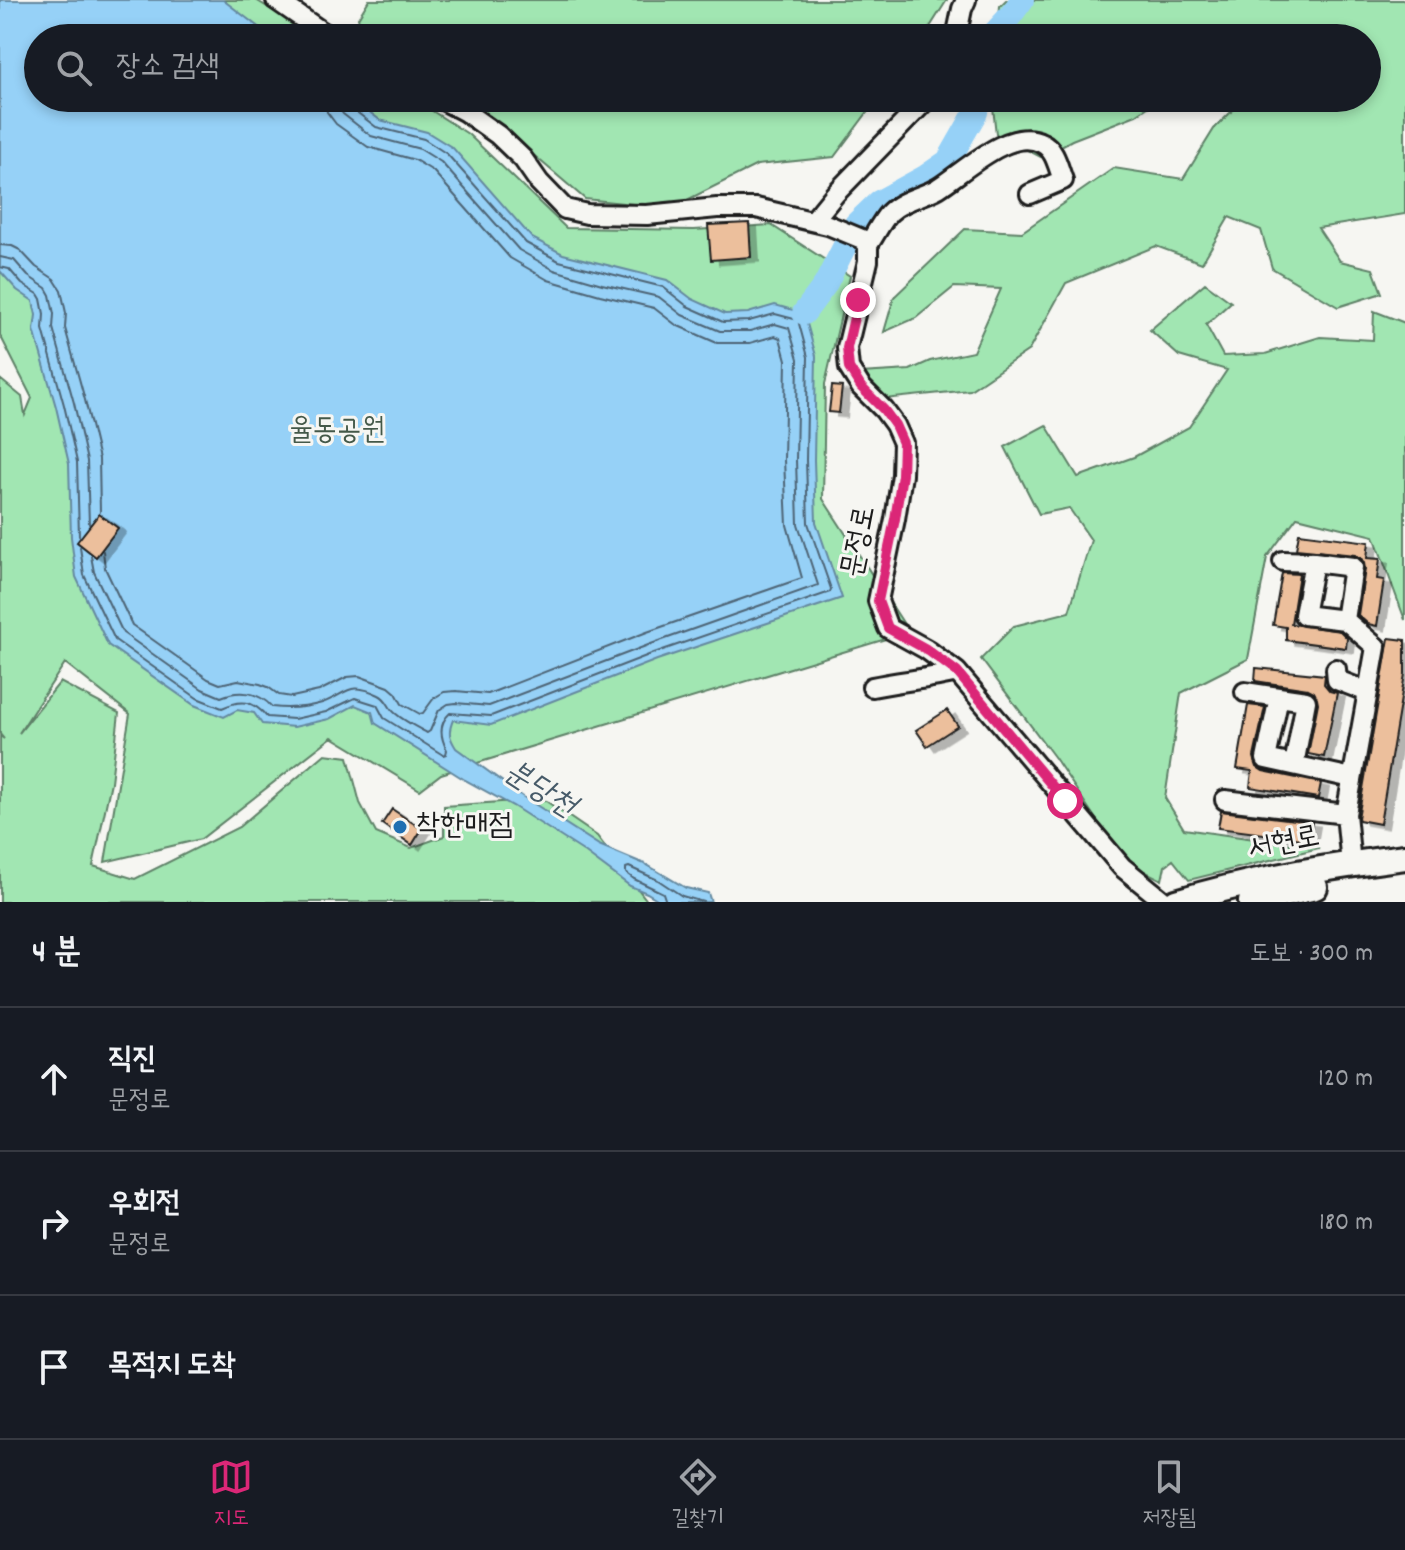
<!DOCTYPE html>
<html lang="ko">
<meta charset="utf-8">
<style>
body{margin:0;font-family:Dekko,"Poor Story",sans-serif;background:#20242c;color:#f1f3f6}
.stop{position:absolute;width:24px;height:24px;margin:-18px;border:6px solid #db2777;border-radius:50%;background:#fff}
.stop.end{background:#db2777;border-color:#fff;box-shadow:0 2px 8px #0008}
.list{margin:0;padding:0;list-style:none}
h2{display:flex;justify-content:space-between;align-items:center;height:104px;margin:0;padding:0 32px;font-size:34px}
h2 small{font-size:26px;font-weight:400;color:#9ea1a6}
.list li{display:grid;grid-template-columns:52px 1fr auto;gap:24px;align-items:center;box-sizing:border-box;height:144px;padding:0 32px;border-top:2px solid #363941}
.list b{display:block;font-size:30px;white-space:nowrap}
.list p{margin:0;font-size:26px;white-space:nowrap;color:#9ea1a6}
.list em{font-size:26px;font-style:normal;color:#9ea1a6}
.icon{flex:none;width:44px;height:44px;fill:none;stroke:currentColor;stroke-width:2;stroke-linecap:round;stroke-linejoin:round}
.map{position:relative;flex:none;width:1405px;height:902px;overflow:hidden}
.search{position:absolute;background:#171b24;box-shadow:0 4px 12px #0003;left:24px;right:24px;top:24px;height:88px;display:flex;align-items:center;gap:20px;box-sizing:border-box;padding:0 28px;border-radius:44px;color:#9ea1a6;font-size:30px}
.sheet{height:536px;background:#171b24}
nav{display:flex;justify-content:space-around;align-items:center;box-sizing:border-box;height:112px;border-top:2px solid #363941;background:#171b24;font-size:22px;color:#9ea1a6}
nav a{display:grid;justify-items:center;gap:4px}
nav .on{color:#db2777}
.map>svg:first-child{display:block}
.green{fill:#a1e6b2;stroke:#5e8167;stroke-width:2}
.water{fill:#96d1f7;stroke:#65899f;stroke-width:2}
.lines{fill:none;stroke-linecap:round;stroke-linejoin:round}
.shore{stroke:#4d6474;stroke-width:2}
.river{stroke:#96d1f7;stroke-width:24}
.building{fill:#ecbf9c;stroke:#1c1c1c;stroke-width:2;filter:url(#shadow)}
.minor-casing{stroke:#1c1c1c;stroke-width:24}
.major-casing{stroke:#1c1c1c;stroke-width:30}
.minor{stroke:#f6f6f2;stroke-width:18}
.major{stroke:#f6f6f2;stroke-width:24}
.route{stroke:#db2777;stroke-width:10}
.poi-dot{fill:#1f6fb2;stroke:#f6f6f2;stroke-width:3}
.labels{text-anchor:middle;dominant-baseline:central;stroke-width:6;stroke-linejoin:round;paint-order:stroke}
.park-label{font-size:30px;fill:#445949;stroke:#f6f6f2}
.street-label{font-size:30px;fill:#1c1c1c;stroke:#f6f6f2}
.poi-label{font-size:30px;fill:#1c1c1c;stroke:#f6f6f2;text-anchor:start}
.water-label{font-size:32px;font-style:italic;fill:#475b69;stroke:#f6f6f2}
</style>
<div class="map">
<svg width="1405" height="902" viewBox="0 0 1405 902">
<defs>
<filter id="shadow"><feDropShadow dx="8" dy="4.5" stdDeviation="0" flood-color="#0004"/></filter>
</defs>
<rect width="100%" height="100%" fill="#f6f6f2"/>
<filter id="ink" filterUnits="userSpaceOnUse"><feTurbulence type="fractalNoise" baseFrequency=".0125" numOctaves="2"/><feDisplacementMap in="SourceGraphic" scale="16" xChannelSelector="R" yChannelSelector="G"/><feConvolveMatrix kernelMatrix="1 2 1 2 8 2 1 2 1" color-interpolation-filters="sRGB"/></filter>
<g filter="url(#ink)">
<!-- green -->
<path class="green" d="M0,0H256L317,38H38V98H412L468,134L566,228L694,230L771,225L850,276L825,384L823,499L909,632L441,774L420,790L332,737L201,839L105,862L130,714L65,663L19,733L60,682L119,713L111,782L93,866L135,879L239,827L325,754L348,757L360,803L376,833L411,848L444,836V806L543,799L597,836L648,902H0V736L4,739L0,734V379L22,397L25,415L32,398L0,335Z
M369,0H947L923,38H366L358,18Z
M1006,0H1405V214L1318,228L1340,261L1373,269L1382,293L1338,307L1272,268L1261,230L1229,217L1202,263L1156,246L1066,283L1029,350L970,390L875,400L861,373L910,370L930,361L973,352L1001,289L954,287L916,318L884,332L894,297L965,229L1022,232L1114,168L1183,179L1214,129L1245,98H1367V38H997L1000,6Z
M458,98H878L834,157L757,165L671,208L585,199L509,134Z
M992,98H1161L1136,115L1072,140L1041,157L996,134Z
M1205,283L1231,302L1206,325L1223,356L1265,354L1320,337L1373,340L1374,311L1405,323V620L1374,536L1297,517L1267,557L1248,659L1181,693L1165,798L1184,829L1319,848L1189,880L1173,860L1165,866L1162,880L1124,861L1055,758L981,659L1014,626L1069,612L1091,540L1069,508L1039,514L1005,447L1046,425L1078,477L1134,457L1189,427L1227,370L1179,356L1150,330Z"/>
<!-- water -->
<path class="water" d="M0,0H223L273,38H38V98H351L380,120L427,132L453,148L532,238L563,254L667,280L692,299L725,314L748,313L775,305L804,313L816,356L814,460L816,522L842,598L657,660L491,725L453,720C448,732 449,737 456,748L522,796L599,845L647,865L686,888L708,893L711,902H662L647,893L630,886L583,851L513,806L465,780L375,723L372,712L355,705L329,719L294,727L262,724L254,713L237,710L224,717L194,705L108,645L76,577L71,537L69,464L56,407L34,330L36,315L33,301L17,290L0,271Z"/>
<g class="lines">
<!-- shore -->
<path class="shore" d="M0,245L12,246L20,250L36,267L54,279L61,290L66,313L65,328L85,400L99,459L100,512
M0,257L14,260L28,276L46,288L50,295L54,314L53,328L74,403L87,461L89,524
M0,267L9,269L22,284L38,294L41,299L44,314L43,329L64,405L77,462L79,536
M80,547L84,575L115,640L197,698L222,708C241,699 253,700 267,717L294,719L326,712L355,698L377,705L384,718L443,755L446,754L447,750C440,737 438,724 450,713L491,716L654,653L830,592L831,589L808,523L806,460L808,357L798,320L775,314L749,321L723,322L687,306L663,287L559,261L526,243L447,154L424,139L376,127L350,107L347,98
M103,551L105,568L132,625L208,679L220,684L238,680L260,684L268,687L279,695L292,697L319,691L347,677L359,676L389,687L396,693L402,704L420,714L423,713L434,698L444,692L456,691L488,694L647,632L802,578L787,525L784,460L786,360L780,338L775,336L750,343H717L676,325L654,308L600,295L548,280L510,258L433,171L415,160L368,147L336,124L327,112L325,98
M91,556L94,572L123,633L202,689L221,697C239,689 259,692 272,707C289,709 305,708 322,703C347,694 349,680 379,695C388,699 388,708 395,713C404,721 416,727 427,733L430,731L439,710L448,704L456,703L489,706L651,644L818,585L798,524L796,460L798,359L789,328L775,324L750,331H720L682,315L659,297L602,284L554,270L519,250L441,162L420,149L371,136L343,114L338,107L337,98
M666,902L663,893L634,879L626,873V868L629,867L658,880L682,896L703,902"/>
<!-- river -->
<path class="river" d="M990,38L1011,15L1022,0
M804,313L825,285L856,224L879,202L925,177L948,161L976,112L978,98"/>
</g>
<!-- building -->
<path class="building" d="M749,223L751,257L711,260L708,225Z
M832,386L842,387L839,413L829,412Z
M99,514L118,528L96,557L77,542Z
M1299,533L1369,542L1367,558L1380,559L1377,579L1384,580L1377,626L1368,624L1358,615L1365,569L1364,563L1361,558L1355,555L1296,549Z
M1282,573L1299,574L1291,624L1340,631L1347,638L1346,648L1286,640V627L1273,625Z
M1389,638L1405,640V674L1380,824L1359,820L1358,818Z
M1256,668L1325,675L1324,684L1330,691L1337,693L1324,757L1308,754L1318,703L1317,698L1314,692L1308,689L1255,681Z
M1248,705L1265,707L1254,757L1257,767L1263,771L1321,783L1318,798L1250,787L1252,771L1237,769Z
M947,710L958,726L927,746L916,730Z
M392,809L422,829L412,845L382,824Z
M1221,811L1312,822L1309,840L1218,828Z"/>
<g class="lines">
<!-- minor casing -->
<g class="minor-casing">
<path id="minor" d="M276,0L331,38
M956,38L962,9L966,0
M439,98L464,111L498,135L523,159L539,182L565,209L587,214L647,215L717,208H756L828,225L862,239L868,245V261L847,348L849,368L861,387L884,410L895,425L903,443L902,475L895,519L878,601L888,628L926,649L957,672L1122,867L1165,902
M813,221L835,194L928,98
M868,245C875,235 881,222 889,213C902,200 922,197 938,188C964,172 1010,126 1042,143C1055,149 1058,167 1063,180L1030,194
M1283,561L1314,562
M1345,620L1353,567L1314,562L1304,615L1345,620L1376,647L1346,814L1351,864
M1336,669L1337,680L1368,692
M872,687C900,681 929,679 957,672
M1245,692L1306,701L1294,765
M1279,697L1266,759L1352,778
M1225,800L1346,814"/>
</g>
<!-- major casing -->
<g class="major-casing">
<path id="major" d="M1176,902C1250,879 1328,867 1405,857
M1251,902L1315,887"/>
</g>
<!-- minor -->
<use href="#minor" class="minor"/>
<!-- major -->
<use href="#major" class="major"/>
</g>
</g>
<g class="lines" filter="url(#ink)">
<!-- route -->
<path class="route" d="M858,300L847,348L849,368L861,387L884,410L895,425L903,443L902,475L895,519L878,601L888,628L926,649L957,672L1065,801"/>
</g>
<!-- markers -->
<circle class="poi-dot" cx="400" cy="827" r="8"/>
<g class="labels">
<!-- park labels -->
<g class="park-label">
<text x="337" y="432">율동공원</text>
</g>
<!-- street labels -->
<g class="street-label">
<text transform="translate(861 542) rotate(-79)">문정로</text>
<text transform="translate(1284 845) rotate(-11)">서현로</text>
</g>
<!-- poi labels -->
<g class="poi-label">
<text x="416" y="827">착한매점</text>
</g>
<!-- water labels -->
<g class="water-label">
<text transform="translate(539 791) rotate(32)">분당천</text>
</g>
</g>
</svg>
<div class="stop" style="left:1065px;top:801px"></div>
<div class="stop end" style="left:858px;top:300px"></div>
<div class="search"><svg class="icon" aria-label="search" viewBox="0 0 24 24"><circle cx="10" cy="10" r="6"/><path d="M15 15l6 6"/></svg>장소 검색</div>
</div>
<section class="sheet">
<h2>4 분<small>도보 · 300 m</small></h2>
<ul class="list">
<li><svg class="icon" aria-label="ahead" viewBox="0 0 24 24"><path d="M12 20V5M6 11l6-6 6 6"/></svg><div><b>직진</b><p>문정로</p></div><em>120 m</em></li>
<li><svg class="icon" aria-label="right" viewBox="0 0 24 24"><path d="M7 20v-9h11M14 6l5 5-5 5"/></svg><div><b>우회전</b><p>문정로</p></div><em>180 m</em></li>
<li><svg class="icon" aria-label="arrive" viewBox="0 0 24 24"><path d="M6 21V4h12l-3 4 3 4H6"/></svg><div><b>목적지 도착</b></div></li>
</ul>
</section>
<nav>
<a class="on"><svg class="icon" aria-label="map" viewBox="0 0 24 24"><path d="M3 6l6-2 6 2 6-2v14l-6 2-6-2-6 2zM9 4v14M15 6v14"/></svg>지도</a>
<a><svg class="icon" aria-label="directions" viewBox="0 0 24 24"><path d="M12 3l9 9-9 9-9-9zM9 14v-3h6M13 9l2 2-2 2"/></svg>길찾기</a>
<a><svg class="icon" aria-label="saved" viewBox="0 0 24 24"><path d="M7 4h10v16l-5-4-5 4z"/></svg>저장됨</a>
</nav>
